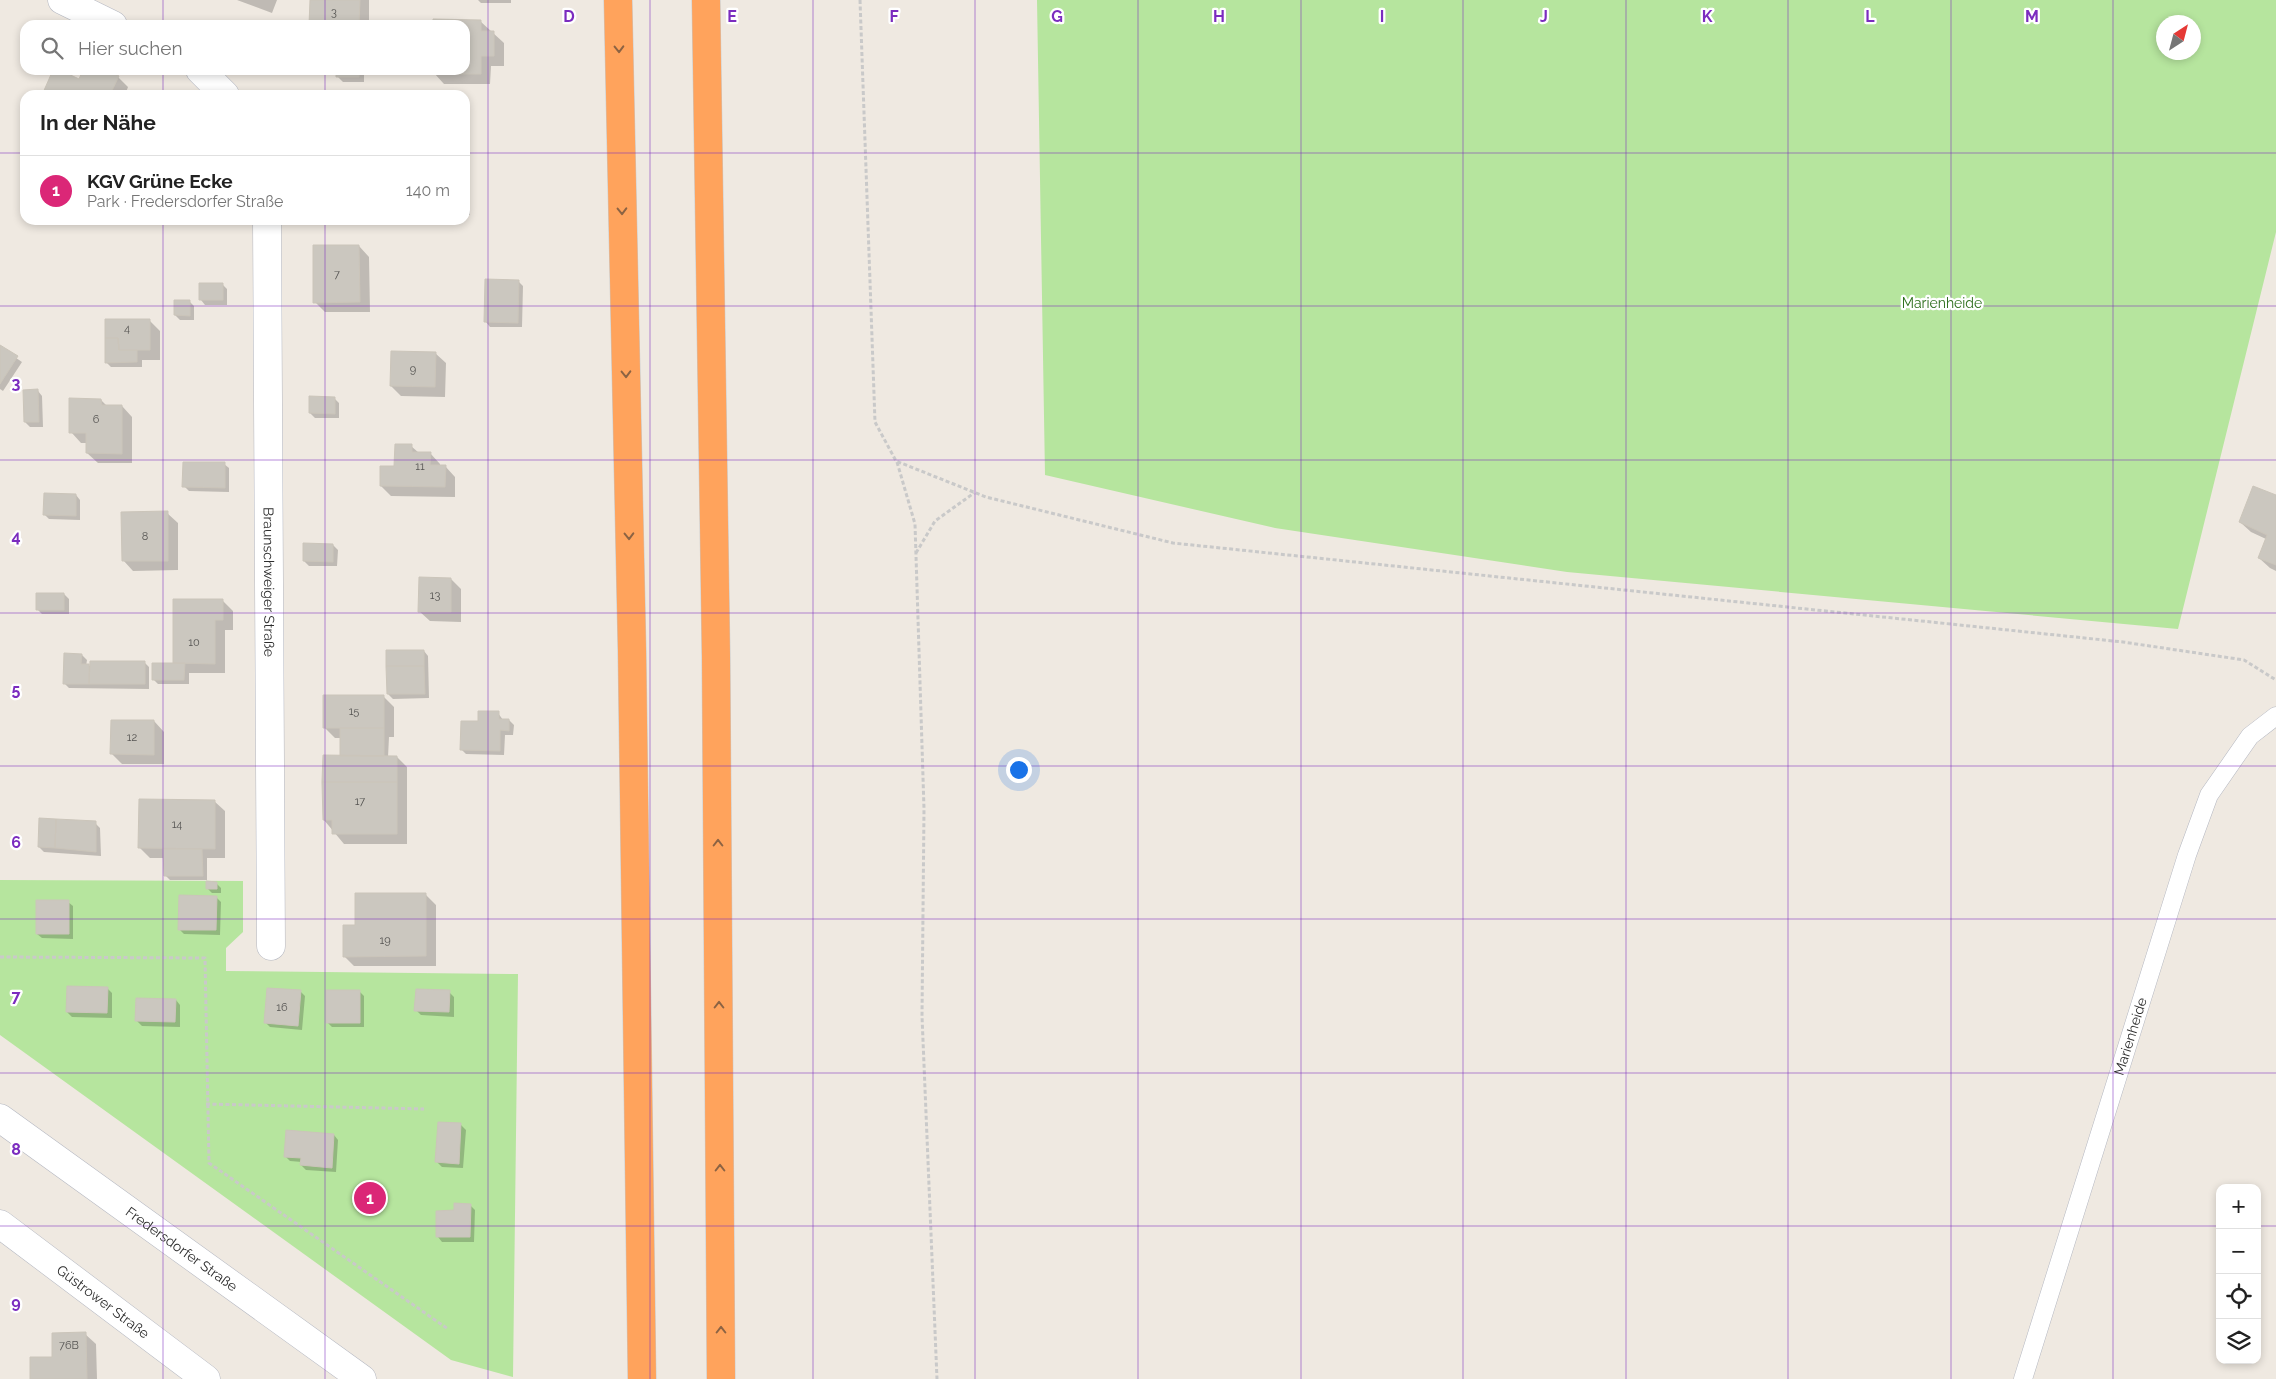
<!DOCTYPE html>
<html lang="de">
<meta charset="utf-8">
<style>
body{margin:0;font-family:Raleway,sans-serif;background:#f2f2f2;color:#222}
.controls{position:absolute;right:15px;bottom:15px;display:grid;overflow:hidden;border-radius:10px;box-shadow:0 2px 8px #0003}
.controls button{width:45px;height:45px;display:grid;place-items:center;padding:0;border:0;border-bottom:1px solid #e0e0e0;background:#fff;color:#222;font:25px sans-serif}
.compass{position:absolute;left:2156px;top:15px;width:45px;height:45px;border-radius:50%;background:#fff;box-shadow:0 2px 8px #0003;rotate:36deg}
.you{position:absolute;left:1018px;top:769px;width:18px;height:18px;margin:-12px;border:4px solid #fff;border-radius:50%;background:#1a73e8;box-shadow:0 0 0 8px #1a73e833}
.badge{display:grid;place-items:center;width:32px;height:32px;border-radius:50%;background:#db2777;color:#fff;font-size:16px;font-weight:700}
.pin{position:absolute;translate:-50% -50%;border:2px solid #fff;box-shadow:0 1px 5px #0006}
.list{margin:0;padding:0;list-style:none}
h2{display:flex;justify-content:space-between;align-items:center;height:65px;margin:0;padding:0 20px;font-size:21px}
h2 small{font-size:16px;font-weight:400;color:#767676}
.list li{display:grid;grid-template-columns:32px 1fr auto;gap:15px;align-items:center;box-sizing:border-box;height:70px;padding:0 20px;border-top:1px solid #e0e0e0}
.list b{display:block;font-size:19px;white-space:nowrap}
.list p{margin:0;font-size:16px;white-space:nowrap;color:#767676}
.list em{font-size:16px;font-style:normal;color:#767676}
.icon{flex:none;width:28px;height:28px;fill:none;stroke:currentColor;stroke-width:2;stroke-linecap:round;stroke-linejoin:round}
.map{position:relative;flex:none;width:2276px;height:1379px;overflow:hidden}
.search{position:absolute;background:#fff;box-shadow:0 2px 8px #0003;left:20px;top:20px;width:450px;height:55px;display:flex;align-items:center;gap:12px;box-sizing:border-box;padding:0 18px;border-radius:15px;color:#767676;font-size:19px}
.panel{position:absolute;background:#fff;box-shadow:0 2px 8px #0003;left:20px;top:90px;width:450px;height:135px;border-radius:15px}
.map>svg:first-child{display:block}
.green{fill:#b6e59e;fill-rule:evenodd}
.shadow{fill:#0003}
.building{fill:#cbc7bf;stroke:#cbc5ba}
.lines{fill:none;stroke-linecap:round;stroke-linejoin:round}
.lane-casing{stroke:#b4b7c1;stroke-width:19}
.street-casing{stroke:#b4b7c1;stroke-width:29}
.secondary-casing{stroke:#b4b7c1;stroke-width:29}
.highway-casing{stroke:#c9c9c9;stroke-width:29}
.path{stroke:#c9c9c9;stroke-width:3;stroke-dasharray:4 2.5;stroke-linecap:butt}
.lane{stroke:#fff;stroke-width:18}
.street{stroke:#fff;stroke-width:28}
.secondary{stroke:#fff;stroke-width:28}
.highway{stroke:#ffa35c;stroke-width:28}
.oneway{stroke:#8c6343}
.grid{fill:none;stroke:#7b2cbf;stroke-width:1;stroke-opacity:0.55}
.labels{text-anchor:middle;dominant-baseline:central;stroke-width:4.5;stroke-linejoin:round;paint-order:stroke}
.number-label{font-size:11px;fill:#555452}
.park-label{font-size:14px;fill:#2c6e1b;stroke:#fff}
.street-label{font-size:14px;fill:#2e2e2e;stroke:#fff}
.grid-label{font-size:16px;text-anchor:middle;font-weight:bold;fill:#7b2cbf;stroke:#fff;stroke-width:4.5;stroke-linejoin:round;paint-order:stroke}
</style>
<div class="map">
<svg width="2276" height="1379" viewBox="0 0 2276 1379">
<rect width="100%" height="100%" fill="#efe9e1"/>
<!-- green -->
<path class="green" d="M1037,0H2276V232L2178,629L1567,572L1275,528L1045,475ZM2194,22V52H2164V22Z
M0,880L243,881V932L226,948V971L518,974L513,1377L451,1360L0,1035Z"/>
<!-- shadow -->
<path class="shadow" d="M237,0H277L272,13Z
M311,0H369V25H311Z
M478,0H511V3H481Z
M480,21L504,43V66H491L490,84H444L434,73V70H465V25H434Z
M55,70L80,80L85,70H103L118,77L128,87L125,95H43Z
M338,70H364V82H343L338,77Z
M466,118L470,123V155H465Z
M465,182L470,187V215H465Z
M359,246L369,257L370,312H325L315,302Z
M518,281L523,286L522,327H490L486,322Z
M222,284L227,289V305H205L201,300Z
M189,301L194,306V320H180L175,315Z
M149,320L160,331V360H142V367H111L106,362Z
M0,347L22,362L3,391L0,389Z
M435,353L446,363L445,397L401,396L391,386Z
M38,391L42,396L43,427H30L25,422Z
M334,398L339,403V418H315L310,413Z
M101,400L107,406H122L132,417V463H98L87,453V443H81L71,432Z
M411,446L419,453H430L440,464V466H445L455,477V497L391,496L381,486Z
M224,464L229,468V492L189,491L184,486Z
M76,495L80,500V520L49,519L44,514Z
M2276,497V571L2270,568L2259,558L2266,539L2251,532L2240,522Z
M167,513L178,523V570L133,571L123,560Z
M333,545L338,550L337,566H309L304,561Z
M451,579L461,589V622L430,621L419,611Z
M64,594L69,599V614H42L37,609Z
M222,600L233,611V630H225V673H189V684H158L153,679L176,664Z
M424,651L428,656L429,698L393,699L388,694Z
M82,655L87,660L86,666L144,662L149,667V689L69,688L64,683Z
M383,696L394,707V737H389L388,757H397L407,767V844H344L324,820L341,757V738H335L324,727Z
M498,713L503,720H509L514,725L513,735H505L504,755L466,754L461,749L479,722Z
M154,721L164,732V764H122L112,754Z
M214,801L225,811V858H207V880H170L165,875V858H150L140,848Z
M95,823L100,828L101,856L44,852L39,847Z
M216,883L221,888V893H212L207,888Z
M426,895L436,905V966H354L344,956L356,926Z
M216,897L221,902L220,935L184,934L179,929Z
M68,902L73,906V939L42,938L37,934Z
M107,988L112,993V1018L72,1017L67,1012Z
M300,991L305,996L302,1030L270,1027L265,1022Z
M359,991L364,996V1027H332L327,1022Z
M449,992L454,997V1017L421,1015L416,1010Z
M176,1000L180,1005V1027L142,1026L137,1021Z
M461,1125L466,1130L463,1168L442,1167L437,1162Z
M334,1135L338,1140L336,1172L306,1170L301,1165L302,1162L290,1161L285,1156Z
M470,1205L475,1210L474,1242H442L438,1237L455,1211Z
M85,1334L96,1344L97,1379H31L53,1358Z"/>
<!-- building -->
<path class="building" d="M310,0H360L359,25H309Z
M433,19L481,20V31H494V56H481V74H432V70H465V25H433Z
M53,70H60L79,79L83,70H106L119,76L110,95H42Z
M336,70H359V77H336Z
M465,117H466V150H465Z
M313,245H359L360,302L313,303Z
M485,279L519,280L518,323L484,322Z
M199,283H223V300H199Z
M174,300H190V316L174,315Z
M105,319H150V350H119L118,338H105Z
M105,338H118L119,350H137V362L105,363Z
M0,345L18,356L0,384Z
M391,351L436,352L435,387L390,386Z
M38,389L39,422H24L23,390Z
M309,396L335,397V414L309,413Z
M69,398L101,399L102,405H122V454L86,453V433H69Z
M395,444H412V452H431L430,465H446L445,487L380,486V466H394Z
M183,462H225V488L182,487Z
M2253,486L2276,495V565L2258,558L2267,535L2239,522Z
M44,493L76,494V516L43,515Z
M168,511V561H122L121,512Z
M303,543L333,544V562L303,561Z
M419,577L451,578V612H418Z
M36,593H64V610H36Z
M173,599H223V620H215V664L173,663Z
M386,650H424V666H386Z
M64,653L82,654L81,664H89V684H63Z
M90,661H145V684H89Z
M152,663H185L184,680H152Z
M386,666H424L425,694H387Z
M323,695H384V728H323Z
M478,711H499V719H509V731L500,730V751L460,750L461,721H478Z
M111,720H154V755L110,754Z
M340,728H384V756H340Z
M323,755L397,756V782H322Z
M322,782H397V834H332V820H323Z
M139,799L215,800V849L138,848Z
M39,818L56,819L55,848L38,847Z
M56,819L96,821V852L55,848Z
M163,849H202L203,876H164Z
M206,881L217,882V889H206Z
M355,893H426V956L343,957V925H355Z
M179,895L217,896L216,930H178Z
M36,900H69V934H36Z
M67,986L108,987L107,1013L66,1012Z
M267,988L301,990L298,1026L264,1023Z
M416,989L450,990L449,1012L414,1011Z
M326,990H360V1023H326Z
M136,998L176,999L175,1022L135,1021Z
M438,1122L461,1123L459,1164L435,1162Z
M286,1130L334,1134L332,1168L300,1165L301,1158L284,1157Z
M454,1203L471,1204L470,1237H436V1211L454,1210Z
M86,1332L87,1379H30V1357H52V1333Z"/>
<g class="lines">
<!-- lane casing -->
<g class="lane-casing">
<g id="lane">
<path id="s1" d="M2023,1379L2187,855L2209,795L2250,736L2276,716"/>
</g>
</g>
<!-- street casing -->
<g class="street-casing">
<g id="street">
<path d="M62,0L113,25"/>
<path d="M200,70L225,95"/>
<path id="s2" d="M267,220L271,946"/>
<path id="s3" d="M0,1224L206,1379"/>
</g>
</g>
<!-- secondary casing -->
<g class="secondary-casing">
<g id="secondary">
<path id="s4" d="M0,1118L362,1379"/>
</g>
</g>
<!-- highway casing -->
<g class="highway-casing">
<path id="highway" d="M618,0L632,650L642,1379
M706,0L716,656L721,1379"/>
</g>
<!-- path -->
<path class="path" d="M860,0L875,422L896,461L986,497L1173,543L2123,642L2244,660L2276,680
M897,462L915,524L924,809L922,1016L937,1379
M916,553L935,521L974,493
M0,957L205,958L209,1163L448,1329
M206,1104L424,1109"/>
<!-- lane -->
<use href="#lane" class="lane"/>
<!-- street -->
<use href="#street" class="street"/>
<!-- secondary -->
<use href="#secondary" class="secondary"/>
<!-- highway -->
<use href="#highway" class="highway"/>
</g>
<!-- one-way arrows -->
<defs><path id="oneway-chevron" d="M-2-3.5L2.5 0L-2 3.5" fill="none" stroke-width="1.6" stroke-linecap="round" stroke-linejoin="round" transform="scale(1.25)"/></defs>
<g class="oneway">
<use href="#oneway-chevron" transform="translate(619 49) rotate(89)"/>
<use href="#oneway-chevron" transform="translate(622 211) rotate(89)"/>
<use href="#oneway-chevron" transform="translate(626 374) rotate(89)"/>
<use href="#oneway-chevron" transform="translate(629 536) rotate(89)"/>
<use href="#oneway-chevron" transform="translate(718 843) rotate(-90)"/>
<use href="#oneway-chevron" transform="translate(719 1005) rotate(-90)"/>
<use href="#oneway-chevron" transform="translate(720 1168) rotate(-90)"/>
<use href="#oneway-chevron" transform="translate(721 1330) rotate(-90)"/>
</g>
<!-- grid -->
<path class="grid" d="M163,0V25M325,0V25M488,0V1379M650,0V1379M813,0V1379M975,0V1379M1138,0V1379M1301,0V1379M1463,0V1379M1626,0V1379M1788,0V1379M1951,0V1379M2113,0V1379M163,70V95M325,70V95M0,153H25M465,153H2276M163,220V1379M325,220V1379M0,306H2276M0,460H2276M0,613H2276M0,766H2276M0,919H2276M0,1073H2276M0,1226H2220M2257,1226H2276"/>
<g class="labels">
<!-- number labels -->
<g class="number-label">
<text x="334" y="12">3</text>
<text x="337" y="274">7</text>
<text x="127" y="328">4</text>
<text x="413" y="369">9</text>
<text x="96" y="419">6</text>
<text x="420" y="466">11</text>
<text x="145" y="536">8</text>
<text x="435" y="595">13</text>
<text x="194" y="642">10</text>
<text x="354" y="711">15</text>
<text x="132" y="737">12</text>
<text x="360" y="801">17</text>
<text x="177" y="824">14</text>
<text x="385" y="940">19</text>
<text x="282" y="1007">16</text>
<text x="69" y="1345">76B</text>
</g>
<!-- park labels -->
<g class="park-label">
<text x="1942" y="303">Marienheide</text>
</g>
<!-- street labels -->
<g class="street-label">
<text stroke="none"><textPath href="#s2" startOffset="362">Braunschweiger Straße</textPath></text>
<text stroke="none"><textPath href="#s1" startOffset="359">Marienheide</textPath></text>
<text stroke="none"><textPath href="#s4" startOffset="224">Fredersdorfer Straße</textPath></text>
<text stroke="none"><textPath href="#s3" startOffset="129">Güstrower Straße</textPath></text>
</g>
</g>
<g class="grid-label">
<text x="569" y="22">D</text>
<text x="732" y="22">E</text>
<text x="894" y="22">F</text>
<text x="1057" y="22">G</text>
<text x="1219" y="22">H</text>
<text x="1382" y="22">I</text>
<text x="1544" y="22">J</text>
<text x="1707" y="22">K</text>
<text x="1870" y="22">L</text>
<text x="2032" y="22">M</text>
<text x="16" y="389">3</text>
<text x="16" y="542">4</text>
<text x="16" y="695">5</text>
<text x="16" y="848">6</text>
<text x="16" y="1002">7</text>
<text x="16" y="1155">8</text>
<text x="16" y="1308">9</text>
</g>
</svg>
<div class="controls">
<button>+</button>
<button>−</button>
<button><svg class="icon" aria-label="locate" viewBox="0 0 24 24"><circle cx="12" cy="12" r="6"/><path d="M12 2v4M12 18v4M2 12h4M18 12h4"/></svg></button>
<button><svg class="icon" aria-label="layers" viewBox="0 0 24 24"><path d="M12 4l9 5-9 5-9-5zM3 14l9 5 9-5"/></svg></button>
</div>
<svg class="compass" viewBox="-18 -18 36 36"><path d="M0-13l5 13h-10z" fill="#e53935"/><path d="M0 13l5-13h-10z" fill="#767676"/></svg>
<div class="you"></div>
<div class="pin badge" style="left:370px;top:1198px">1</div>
<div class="search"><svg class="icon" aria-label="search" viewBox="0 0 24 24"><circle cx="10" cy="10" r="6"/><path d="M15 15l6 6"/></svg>Hier suchen</div>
<section class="panel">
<h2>In der Nähe<small></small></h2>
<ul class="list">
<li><span class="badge">1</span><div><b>KGV Grüne Ecke</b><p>Park · Fredersdorfer Straße</p></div><em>140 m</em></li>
</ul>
</section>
</div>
